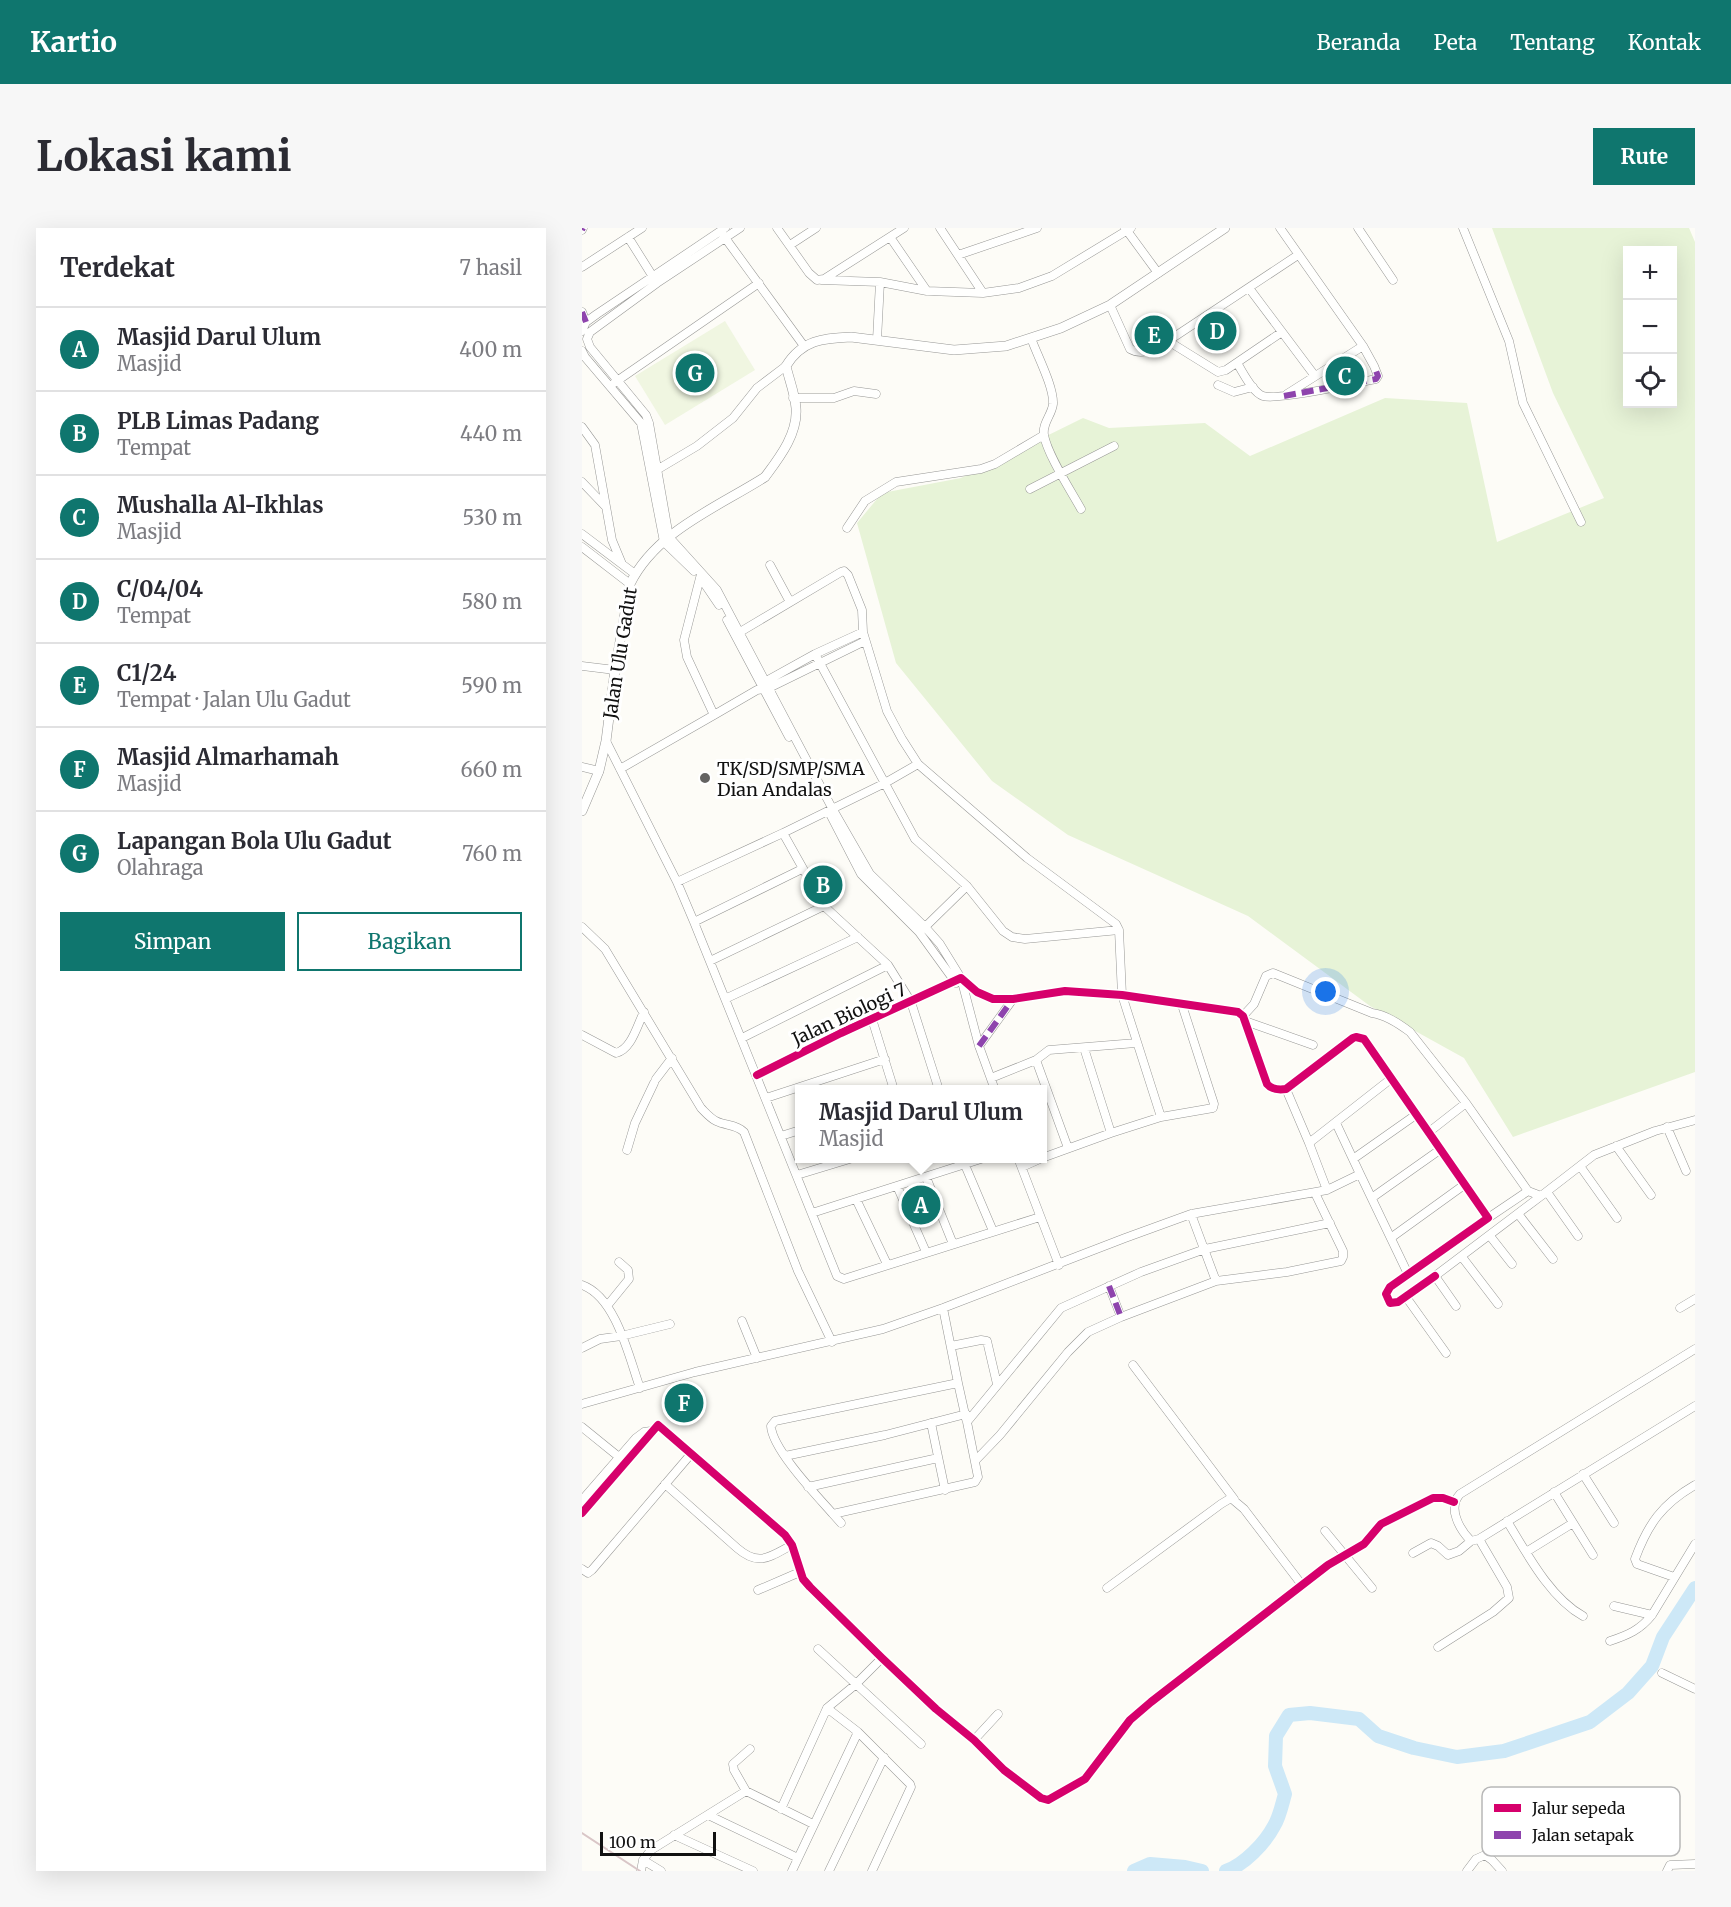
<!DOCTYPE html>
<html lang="id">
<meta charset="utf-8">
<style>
body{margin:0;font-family:Merriweather,serif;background:#f7f7f7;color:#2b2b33}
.controls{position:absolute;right:18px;top:18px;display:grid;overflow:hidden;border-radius:0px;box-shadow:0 6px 24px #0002}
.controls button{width:54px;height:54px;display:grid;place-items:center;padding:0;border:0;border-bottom:2px solid #e1e1e2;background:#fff;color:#2b2b33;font:30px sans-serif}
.scale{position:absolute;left:18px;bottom:15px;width:116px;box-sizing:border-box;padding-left:6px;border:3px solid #111;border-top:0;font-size:16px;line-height:21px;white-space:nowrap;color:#111;-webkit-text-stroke:4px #fff;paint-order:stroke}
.you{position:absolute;left:744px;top:764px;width:21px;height:21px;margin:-15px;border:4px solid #fff;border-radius:50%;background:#1a73e8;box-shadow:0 0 0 9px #1a73e833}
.badge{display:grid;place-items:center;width:39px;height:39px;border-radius:50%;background:#0f766e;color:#fff;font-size:20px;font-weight:700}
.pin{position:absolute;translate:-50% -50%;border:3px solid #fff;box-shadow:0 2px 6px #0006}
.popup{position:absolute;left:213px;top:857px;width:252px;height:78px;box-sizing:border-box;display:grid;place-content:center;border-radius:0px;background:#fff;filter:drop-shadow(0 2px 4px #0005);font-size:20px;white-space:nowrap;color:#7c7c81}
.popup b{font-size:22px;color:#2b2b33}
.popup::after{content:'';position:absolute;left:50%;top:100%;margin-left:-12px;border:12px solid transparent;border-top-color:#fff}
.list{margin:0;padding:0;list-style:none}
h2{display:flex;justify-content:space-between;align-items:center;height:78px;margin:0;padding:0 24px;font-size:26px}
h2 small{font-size:20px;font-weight:400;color:#7c7c81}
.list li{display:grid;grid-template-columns:39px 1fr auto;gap:18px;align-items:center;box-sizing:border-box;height:84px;padding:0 24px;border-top:2px solid #e1e1e2}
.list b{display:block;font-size:22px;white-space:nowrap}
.list p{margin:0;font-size:20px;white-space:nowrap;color:#7c7c81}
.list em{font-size:20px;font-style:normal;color:#7c7c81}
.actions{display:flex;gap:12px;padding:18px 24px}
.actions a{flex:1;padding:14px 0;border:2px solid #0f766e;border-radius:0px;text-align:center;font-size:21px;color:#0f766e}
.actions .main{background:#0f766e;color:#fff}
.icon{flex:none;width:33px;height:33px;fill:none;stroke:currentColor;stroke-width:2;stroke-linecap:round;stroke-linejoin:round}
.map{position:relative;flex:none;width:1113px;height:1643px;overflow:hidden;border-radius:0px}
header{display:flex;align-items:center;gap:36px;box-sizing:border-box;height:84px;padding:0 30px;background:#0f766e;color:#fff}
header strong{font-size:28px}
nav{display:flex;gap:33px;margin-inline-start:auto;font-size:21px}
.intro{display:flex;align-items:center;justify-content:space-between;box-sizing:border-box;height:144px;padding:0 36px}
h1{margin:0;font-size:42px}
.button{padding:15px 27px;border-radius:0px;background:#0f766e;color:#fff;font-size:21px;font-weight:700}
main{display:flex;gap:36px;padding:0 36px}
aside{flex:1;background:#fff;border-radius:0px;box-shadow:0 6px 24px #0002}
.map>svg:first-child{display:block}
.green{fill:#e7f3d7;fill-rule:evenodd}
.pitch{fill:#f0f6e1}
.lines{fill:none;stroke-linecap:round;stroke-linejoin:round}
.river{stroke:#cde8f7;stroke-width:14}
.minor-casing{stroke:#979795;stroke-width:9}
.tertiary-casing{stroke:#979795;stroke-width:10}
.minor{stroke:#fffffe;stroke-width:8}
.tertiary{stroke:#fffffe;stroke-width:9}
.rail{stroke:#d9c6c7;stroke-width:2}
.quiet{stroke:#8e44ad;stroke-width:6;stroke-dasharray:12 6;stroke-linecap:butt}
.cycleway-casing{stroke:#fff;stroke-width:11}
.cycleway{stroke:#d6006c;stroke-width:8}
.poi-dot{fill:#646362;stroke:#fff;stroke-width:2}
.labels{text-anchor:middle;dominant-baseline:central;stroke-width:6;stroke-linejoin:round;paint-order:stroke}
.street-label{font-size:18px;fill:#111;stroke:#fff}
.poi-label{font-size:18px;fill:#111;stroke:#fff;text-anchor:start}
.key{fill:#fff;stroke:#b8b8b8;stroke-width:1.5}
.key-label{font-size:16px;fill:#111}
</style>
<header>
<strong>Kartio</strong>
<nav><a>Beranda</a><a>Peta</a><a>Tentang</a><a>Kontak</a></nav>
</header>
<div class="intro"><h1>Lokasi kami</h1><a class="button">Rute</a></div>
<main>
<aside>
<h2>Terdekat<small>7 hasil</small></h2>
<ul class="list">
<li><span class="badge">A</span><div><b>Masjid Darul Ulum</b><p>Masjid</p></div><em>400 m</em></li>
<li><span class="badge">B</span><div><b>PLB Limas Padang</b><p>Tempat</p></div><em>440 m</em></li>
<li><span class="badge">C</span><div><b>Mushalla Al-Ikhlas</b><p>Masjid</p></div><em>530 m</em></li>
<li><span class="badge">D</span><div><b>C/04/04</b><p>Tempat</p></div><em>580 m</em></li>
<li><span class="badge">E</span><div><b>C1/24</b><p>Tempat · Jalan Ulu Gadut</p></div><em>590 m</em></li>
<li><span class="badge">F</span><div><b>Masjid Almarhamah</b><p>Masjid</p></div><em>660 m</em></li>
<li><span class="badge">G</span><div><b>Lapangan Bola Ulu Gadut</b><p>Olahraga</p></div><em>760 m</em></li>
</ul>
<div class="actions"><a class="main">Simpan</a><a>Bagikan</a></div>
</aside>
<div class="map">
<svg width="1113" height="1643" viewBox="0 0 1113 1643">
<rect width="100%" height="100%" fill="#fdfcf7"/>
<!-- green -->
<path class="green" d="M910,0H1107L1113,14V844L931,909L882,830L788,778L666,688L486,607L410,553L314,435L275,295L300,265L379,250L501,190L527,200L623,195L668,228L803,170L885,175L915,314L1022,270L971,165ZM1046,22H1090V176H1046Z"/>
<!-- pitch -->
<path class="pitch" d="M143,93L173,142L83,197L53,148Z"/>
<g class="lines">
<!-- river -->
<path class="river" d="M552,1643L568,1636L603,1639L620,1643
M644,1643C662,1637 683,1615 692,1598C698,1588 700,1576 703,1566L693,1538L694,1508L707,1487L728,1485L777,1491L796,1508L832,1520L875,1529L922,1523L1008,1494L1046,1465L1070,1438L1081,1409L1113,1360"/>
<!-- minor casing -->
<g class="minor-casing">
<path id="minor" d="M158,0L75,55L8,104L5,111L8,119L64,187L67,195L87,309L135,362L250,580L288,646L343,699L358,716L379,750L397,818L413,862
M195,0L227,45L235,52L242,51L322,0
M358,0L401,65L437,60L470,48L549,0
M543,0L576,45
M776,0L811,52
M881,0L927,113L941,175L999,294
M0,2L1,0
M141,7L222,118
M46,9L73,52
M308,9L345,63
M208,17L234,0
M376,27L455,0
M0,39L60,0
M239,52L298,54L345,63L401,65
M667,60L733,148
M528,77L548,121C562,129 573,119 586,113L636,144L644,142L700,104
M0,84L4,94
M0,103L4,94L15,86L143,0
M449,110C455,127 472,159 471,176C470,187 460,195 462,207C465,226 489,263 499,281
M295,112L298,54
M586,113L716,27
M0,123L3,129L59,195L82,314L112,343
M655,135C661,144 670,164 681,168C695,173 775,155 794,151L796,148L792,138L781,118L698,0
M32,155L177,55
M636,157L652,164L671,159
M705,166L781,118
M211,170H252L272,163L294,166
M0,199L13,217L30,312L40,336
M73,243L115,218L151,190L175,160L204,138
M0,254L24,279
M448,261L532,218
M265,300L283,273L314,254L399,241L413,236L462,207
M0,306L53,346
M0,319L48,356
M188,337L208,374
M119,346L102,412L105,429L132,487L175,462L187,460L283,413
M120,352L137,377
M145,392L207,509
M153,407L259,344L262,343L266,347L280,382L281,404L305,483L320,511L336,536L445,630L534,696L537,702L540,767L579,889
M233,426L333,611L385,658L421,703L430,709L443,711L537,702
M0,438L33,442
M179,456L233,426L281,404
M24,513L95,654L112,694L255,1048L262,1051L458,989
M0,539L17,543
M38,541L132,487
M248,586L279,646L337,704L374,755
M201,605L242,678L306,737L329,774L357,862
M95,654L201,605L303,555L336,536
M112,694L220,641
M0,699L23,721L119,880C124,885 128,890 134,893C144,898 154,896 162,904L216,1043L250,1114
M341,701L385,658
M128,733L242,678
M145,770L276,709
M661,788L672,776L684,748L691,745L790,785C804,787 816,795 828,804L884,875L946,963
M290,791L312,862
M663,793L731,817
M0,807L34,825C50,821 55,797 62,784
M160,810L306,737
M397,818L431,771
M502,820L529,905
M175,847L259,805L379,750L395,764L411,771H431L483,763L540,767L656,784L661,788L685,856C690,862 697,862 704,861L771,810L774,809L782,811L906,990L808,1059L804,1066L808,1075L816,1074L853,1048
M409,850L454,832
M810,850L727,915L745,962L778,946L826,1046
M74,851L90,830
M704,861L727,915
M347,862L356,859
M184,870L303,831
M754,895L778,946
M1085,899L1104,943
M847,904L884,875
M199,908L218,902
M1034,918L1069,967
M486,920L454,832L467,822L554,815
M45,922L53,895L72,855
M380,930L411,1003
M436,930L477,1037
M460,930L529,905L579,889L631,880L632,876L600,777
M771,931L835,886
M998,938L1035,990
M440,939L460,930
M215,947L271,930
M344,949L371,1016
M315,958L344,1024
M965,964L996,1008
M791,969L859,921
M274,971L305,1036
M230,985L402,930
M609,986L634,1053
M937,987L971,1031
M906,990L946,963L959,968L1012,927L1073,903L1113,892
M908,1008L930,1036
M810,1009L882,957
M880,1029L916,1076
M0,1057C34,1069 47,1129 58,1160
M527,1058L539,1089
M824,1069L864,1125
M25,1078L47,1051L46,1042L37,1034
M874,1078L853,1048L959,968
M361,1080L376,1155L193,1193L189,1198C190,1221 235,1268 251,1286L393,1254L396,1249L385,1194L479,1080L559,1044L623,1021L748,995
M1098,1080L1113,1071
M160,1093L175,1130
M369,1118L399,1112L405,1113L415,1156
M0,1120L18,1111L39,1108L88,1096
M551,1137L652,1271
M376,1155L384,1191
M0,1176L113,1144L301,1101L361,1080L543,1010L609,986L745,962
M349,1195L363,1262
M0,1199L37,1229
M203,1228L303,1207L384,1186
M393,1233L418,1207L486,1124L506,1104L539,1089L634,1053L705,1044L759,1033L761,1029V1023L733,965
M1001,1246L1032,1295
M83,1256L155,1320C177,1339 187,1329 210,1317
M226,1259L356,1230
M972,1264L1011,1327
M0,1272L54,1210L62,1204L69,1203
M0,1285L76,1197L203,1307L210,1317L221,1351L228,1359L300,1430L354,1481L392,1512L422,1542L459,1570L466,1572L503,1551L548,1492L569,1474L746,1337L782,1316L799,1296L851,1270H861L872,1274
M251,1286L259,1295
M925,1293C944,1324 968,1370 1001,1388
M743,1303L790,1360
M889,1313C878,1302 865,1280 878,1266L1113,1121
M944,1324L991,1295
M831,1325L849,1315L856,1318L866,1327L877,1323L889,1313L897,1311L1113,1178
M0,1341L6,1345L10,1342L109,1226
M1092,1349L1055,1336L1053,1331C1066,1296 1080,1276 1113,1257
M525,1360L639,1276L649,1270L662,1281L720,1357
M176,1362L218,1344
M1032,1378L1070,1387
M1028,1413C1046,1407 1058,1402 1070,1387L1113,1316
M856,1419L911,1384L927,1370L925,1359L897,1311
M236,1421L339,1516
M1080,1445L1113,1461
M245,1480L276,1504L328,1556L329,1559L290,1643
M392,1512L416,1486
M168,1521L151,1536L152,1542L164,1563L231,1596
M199,1581L245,1480L273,1457L300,1430
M126,1587L216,1630
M92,1607L171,1643
M59,1643L61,1632
M79,1643L61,1632L69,1622L164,1563
M210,1643L276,1504
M247,1643L302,1529
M885,1643L894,1631L903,1627L910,1632L920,1643
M1085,1643L1088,1637L1113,1636"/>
</g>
<!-- tertiary casing -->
<g class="tertiary-casing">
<path id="tertiary" d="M0,583L17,543L24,513L33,442L48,356C74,303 136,279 183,249C197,230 216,206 214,180C213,166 207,151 204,138C220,112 241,110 269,109L372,122L424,118L479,100L528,77L643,0"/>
</g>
<!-- minor -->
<use href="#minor" class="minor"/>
<!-- tertiary -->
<use href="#tertiary" class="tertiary"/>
<!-- rail -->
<path class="rail" d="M0,1605L58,1643"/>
<!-- quiet -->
<path class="quiet" d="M0,2L1,0
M0,84L4,94
M702,168L794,151L796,148L792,138
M397,818L431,771
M527,1058L539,1089"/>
<!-- cycleway casing -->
<g class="cycleway-casing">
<path id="cycleway" d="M175,847L259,805L379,750L395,764L411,771H431L483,763L540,767L656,784L661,788L685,856C690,862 697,862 704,861L771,810L774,809L782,811L906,990L808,1059L804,1066L808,1075L816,1074L853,1048
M0,1285L76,1197L203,1307L210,1317L221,1351L228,1359L300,1430L354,1481L392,1512L422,1542L459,1570L466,1572L503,1551L548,1492L569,1474L746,1337L782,1316L799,1296L851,1270H861L872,1274"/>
</g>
<!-- cycleway -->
<use href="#cycleway" class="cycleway"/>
</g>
<!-- markers -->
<circle class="poi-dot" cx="123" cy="550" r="6"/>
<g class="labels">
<!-- street labels -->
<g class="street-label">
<text transform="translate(38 425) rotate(-81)">Jalan Ulu Gadut</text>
<text transform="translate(267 786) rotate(-25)">Jalan Biologi 7</text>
</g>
<!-- poi labels -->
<g class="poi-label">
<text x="135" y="540">TK/SD/SMP/SMA<tspan x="135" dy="21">Dian Andalas</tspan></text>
</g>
</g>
<!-- legend -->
<rect x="900" y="1559" width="198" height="69" rx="9" class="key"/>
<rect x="912" y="1576" width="27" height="8" fill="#d6006c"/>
<rect x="912" y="1603" width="27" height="8" fill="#8e44ad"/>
<g class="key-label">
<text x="950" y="1586">Jalur sepeda</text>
<text x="950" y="1613">Jalan setapak</text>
</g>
</svg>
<div class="controls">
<button>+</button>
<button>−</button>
<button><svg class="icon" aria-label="locate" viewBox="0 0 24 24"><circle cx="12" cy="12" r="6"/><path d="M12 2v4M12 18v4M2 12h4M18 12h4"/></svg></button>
</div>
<div class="scale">100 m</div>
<div class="you"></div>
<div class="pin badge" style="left:339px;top:977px">A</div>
<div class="popup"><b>Masjid Darul Ulum</b>Masjid</div>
<div class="pin badge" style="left:241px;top:657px">B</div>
<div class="pin badge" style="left:763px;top:148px">C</div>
<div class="pin badge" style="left:635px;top:103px">D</div>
<div class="pin badge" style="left:572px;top:107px">E</div>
<div class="pin badge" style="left:102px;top:1175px">F</div>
<div class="pin badge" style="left:113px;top:145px">G</div>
</div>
</main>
